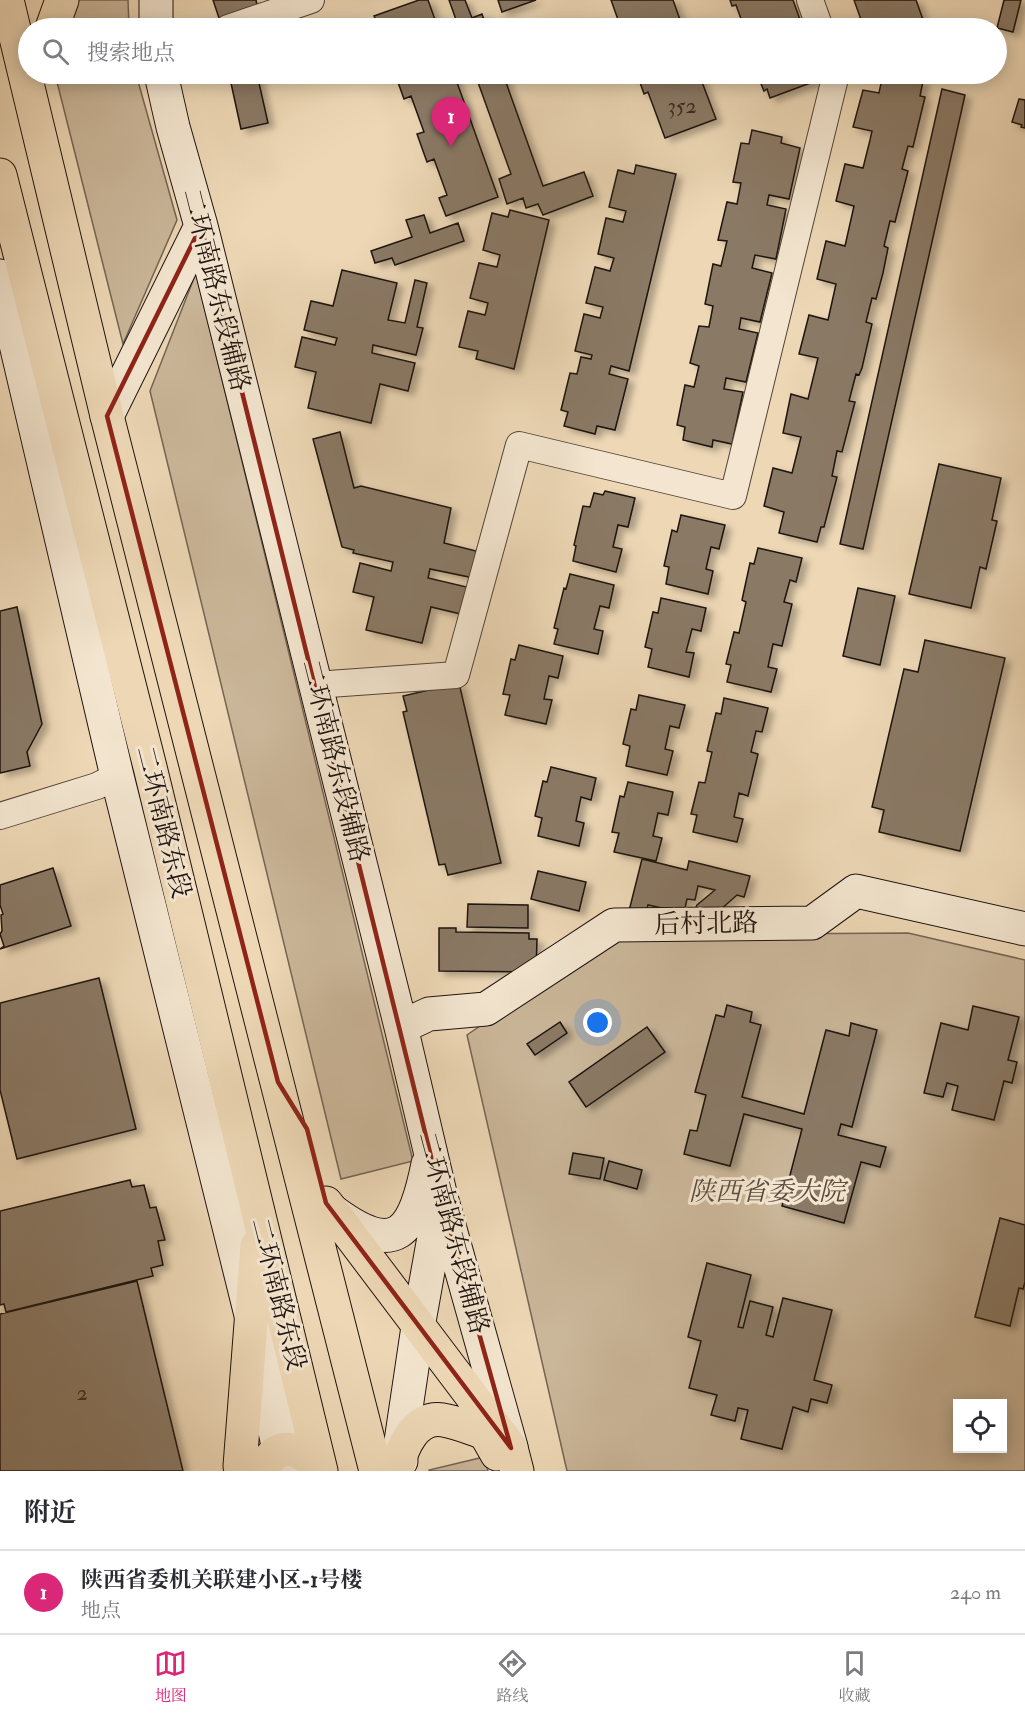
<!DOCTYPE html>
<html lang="zh">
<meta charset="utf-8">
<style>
body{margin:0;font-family:"IM FELL Double Pica","Noto Serif SC",serif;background:#f2f2f3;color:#2b2b33}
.controls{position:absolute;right:18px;bottom:18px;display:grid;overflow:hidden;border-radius:0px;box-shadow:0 3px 15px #0003}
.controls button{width:54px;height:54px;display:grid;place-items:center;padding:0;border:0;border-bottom:2px solid #e1e1e2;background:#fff;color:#2b2b33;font:30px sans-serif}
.you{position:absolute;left:598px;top:1023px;width:21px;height:21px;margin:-15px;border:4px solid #fff;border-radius:50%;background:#1a73e8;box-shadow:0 0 0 9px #1a73e833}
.badge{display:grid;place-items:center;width:39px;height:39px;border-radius:50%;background:#db2777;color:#fff;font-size:20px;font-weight:700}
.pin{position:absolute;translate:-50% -50px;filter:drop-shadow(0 2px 3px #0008)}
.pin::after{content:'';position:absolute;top:32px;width:21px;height:18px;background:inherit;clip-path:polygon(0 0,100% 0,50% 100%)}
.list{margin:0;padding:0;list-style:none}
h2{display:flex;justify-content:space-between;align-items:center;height:78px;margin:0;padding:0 24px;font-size:26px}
h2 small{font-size:20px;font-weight:400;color:#7c7c81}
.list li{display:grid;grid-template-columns:39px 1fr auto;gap:18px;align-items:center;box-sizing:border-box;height:84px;padding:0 24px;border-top:2px solid #e1e1e2}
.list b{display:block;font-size:22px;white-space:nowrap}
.list p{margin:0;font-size:20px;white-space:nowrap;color:#7c7c81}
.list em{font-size:20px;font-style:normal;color:#7c7c81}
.icon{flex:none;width:33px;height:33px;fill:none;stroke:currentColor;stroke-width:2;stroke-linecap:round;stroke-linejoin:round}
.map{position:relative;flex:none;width:1025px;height:1471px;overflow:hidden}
.search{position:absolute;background:#fff;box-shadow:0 3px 15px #0003;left:18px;right:18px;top:18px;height:66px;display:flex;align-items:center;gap:15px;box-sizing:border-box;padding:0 21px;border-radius:33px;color:#7c7c81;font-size:22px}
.sheet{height:162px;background:#fff}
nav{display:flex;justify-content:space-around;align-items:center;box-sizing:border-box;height:84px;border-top:2px solid #e1e1e2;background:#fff;font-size:16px;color:#7c7c81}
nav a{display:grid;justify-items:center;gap:3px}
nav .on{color:#db2777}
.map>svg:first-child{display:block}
.green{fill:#cab699;stroke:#746454;stroke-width:1.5;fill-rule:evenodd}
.building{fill:#8a7965;stroke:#1f130f;stroke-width:1.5;filter:url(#shadow)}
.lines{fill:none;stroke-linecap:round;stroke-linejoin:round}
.street-casing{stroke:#524438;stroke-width:28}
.secondary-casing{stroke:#1f130f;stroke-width:35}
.highway-casing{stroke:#1f130f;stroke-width:35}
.street{stroke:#f3e5cf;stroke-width:26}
.secondary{stroke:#f3e5cf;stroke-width:33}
.highway{stroke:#edd7b5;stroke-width:33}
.marked{fill:none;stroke:#8f2418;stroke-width:4.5;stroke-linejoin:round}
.labels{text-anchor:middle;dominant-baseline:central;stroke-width:6;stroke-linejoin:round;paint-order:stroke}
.number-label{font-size:22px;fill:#3a2c24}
.street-label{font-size:26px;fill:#1f130f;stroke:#f3e5cf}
.park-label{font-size:26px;font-style:italic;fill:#5b4c3f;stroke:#f3e5cf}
</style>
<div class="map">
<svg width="1025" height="1471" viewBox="0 0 1025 1471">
<defs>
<filter id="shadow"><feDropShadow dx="6" dy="4" stdDeviation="3" flood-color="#0004"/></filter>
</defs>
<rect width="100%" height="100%" fill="#edd7b5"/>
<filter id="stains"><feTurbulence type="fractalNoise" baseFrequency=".00333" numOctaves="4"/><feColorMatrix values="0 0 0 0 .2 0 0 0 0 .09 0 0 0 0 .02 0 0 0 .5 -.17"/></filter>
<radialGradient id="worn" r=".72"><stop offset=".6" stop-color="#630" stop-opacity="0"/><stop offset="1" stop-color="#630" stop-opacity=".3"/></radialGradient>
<!-- green -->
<path class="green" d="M79,0H128L129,28H69Z
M55,74H136L177,220L123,344Z
M196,273L413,1161L341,1179L150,391Z
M908,933L1025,960V1471H567L467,1035L611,935ZM958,1404H1002V1448H958Z
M484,1457L488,1471H429V1470Z"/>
<!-- building -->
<path class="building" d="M213,0H256L257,5L219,18Z
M419,0H428L438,28H379L374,16Z
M449,0H465L472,18L482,14L487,28H459Z
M498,0H536L502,12Z
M611,0H673L683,28H621Z
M730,0H793L803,28H740L737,20L741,19L736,5L732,6Z
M854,0H916L926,28H864Z
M1004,0H1021L1013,32L997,28Z
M229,74H257L268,123L241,129Z
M395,74H454L498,197L446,216L439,198L447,195L434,159L427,162L417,134L424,132L411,96L404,99Z
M475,74H503L543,186L584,172L593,196L543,215L538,204L526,208L523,198L507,204L499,179L511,174Z
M637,74H699L716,119L665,138L648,92L644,94Z
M757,74H819L821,79L770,98L767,89L764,91Z
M883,74H893L923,81L920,96L925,97L913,147L908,146L902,169L908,171L895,222L890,221L884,246L888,248L883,273L876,299L872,298L866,322L872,324L862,368L859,375L856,374L849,401L855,402L842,452L837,451L832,476L837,477L824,527H821L817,542L779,533L784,512L764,506L773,468L792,473L801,437L783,433L791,394L808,399L818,358L799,354L809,315L828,320L836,284L817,279L826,241L845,246L854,206L836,201L845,164L863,168L870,140L872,131L853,127L863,90L879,93Z
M942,89L965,95L863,549L840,544Z
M1019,99L1025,100V128L1021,127L1022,125L1012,122Z
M752,130L782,137L781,143L800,148L789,199L769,195L767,205L786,209L776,259L755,255L752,268L772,273L760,322L741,318L739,329L758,333L746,382L726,378L724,389L743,392L732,444L713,440L712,447L683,440L685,427L677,425L685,385L694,387L699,366L690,363L699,326L709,327L713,306L705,304L713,264L721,266L727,241L718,240L727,202L737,204L741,183L733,182L741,143L749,144Z
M636,165L676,174L629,371L611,366L609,374L628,379L615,430L597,426L595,434L564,426L568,412L561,410L570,373L577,374L581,357L591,359L592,355L575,351L584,314L600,318L603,307L586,303L595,267L610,271L614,258L598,254L606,218L623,222L626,211L609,207L618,170L634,174Z
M510,210L549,220L514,369L476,359L478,351L459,347L468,311L485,315L488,303L470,298L479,263L497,267L500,255L483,250L492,213L508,217Z
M424,215L430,233L458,223L464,241L395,265L392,258L375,263L371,251L412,237L406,220Z
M342,270L397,283L388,320L405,323L415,280L427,283L417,327L423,328L416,355L373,345L372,353L415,363L408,391L380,384L371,423L308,408L316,372L295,367L302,337L335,345L337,338L304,330L311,301L333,306Z
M340,432L354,488L361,486L451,508L444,543L480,552L474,578L430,569L428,578L471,588L465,615L431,607L422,643L366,630L374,597L353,592L360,563L391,571L393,562L353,553L354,550L342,547L313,439Z
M939,464L1001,478L992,520L997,521L986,569L980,567L971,608L909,594Z
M605,491L635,498L628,527L618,525L613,547L622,549L616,572L573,561L576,546L574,545L583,506L590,507L594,493L603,495Z
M681,515L725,525L719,549L711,547L706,569L713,571L708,594L666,584L669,567L664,566L672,530L677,532Z
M758,548L802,558L796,582L790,580L784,602L792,604L782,646L773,644L768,667L777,669L771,692L727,682L731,665L726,664L734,632L739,633L746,602L742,600L750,563L754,564Z
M570,574L614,585L609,608L600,606L594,629L603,631L598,654L554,644L558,629L554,628L564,588L566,589Z
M858,588L895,596L880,665L843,656Z
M661,598L706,608L701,631L692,629L686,652L694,653L689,677L648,667L652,649L645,647L653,612L658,613Z
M17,607L42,724L27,752L30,766L0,773V611Z
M925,640L1005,658L960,851L879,832L884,810L872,807L904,669L918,672Z
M519,645L563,656L558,678L549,676L544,699L552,700L546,724L505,715L510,695L503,694L511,659L515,660Z
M459,683L501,863L448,875L445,864L439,865L403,712L407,711L403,696Z
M639,695L685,705L679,728L670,726L665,749L673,751L667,775L626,766L630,746L623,744L631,709L636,710Z
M724,698L768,708L762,732L756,731L751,752L758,754L748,796L739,793L734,817L743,819L737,842L693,832L697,815L691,814L699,782L705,783L712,752L707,751L716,713L721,714Z
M551,767L596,778L591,800L581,797L576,821L584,823L579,846L538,836L542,818L535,816L543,781L547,782Z
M628,782L673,792L668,815L658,813L653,836L662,838L656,861L614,852L619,833L612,832L620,796L624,797Z
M642,859L687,870L689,861L750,876L745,894L744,897L737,895L711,918L691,917L697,905L715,890L698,886L695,900L687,899L684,913L648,905L645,916L629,911Z
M53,868L71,926L0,949L4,946L0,934L2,931L1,915L3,914L0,905V885Z
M538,871L586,882L579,911L531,899Z
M468,904L528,905V928L467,927Z
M439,928H456V932L529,933V939H537L536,972L439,971Z
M99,978L136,1129L17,1159L0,1090V1003Z
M727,1005L752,1012L750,1022L761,1025L742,1097L804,1114L826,1030L849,1036L851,1023L877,1030L852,1127L841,1124L838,1135L886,1147L880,1167L861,1162L844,1223L782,1206L802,1129L744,1114L730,1166L684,1154L690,1130L697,1131L706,1095L695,1092L716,1015L724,1017Z
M973,1006L1019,1017L1008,1060L1017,1062L1012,1083L1004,1081L994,1120L952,1110L958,1086L947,1083L943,1097L924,1093L941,1023L968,1030Z
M560,1022L567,1033L535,1055L527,1044Z
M647,1027L665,1052L586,1107L569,1082Z
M573,1153L604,1158L600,1179L569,1174Z
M609,1161L642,1170L637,1189L604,1180Z
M130,1180L132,1187L144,1185L150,1208L156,1207L165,1240L158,1241L163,1265L151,1268L153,1276L6,1312L4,1304L0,1305V1211Z
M1000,1218L1025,1225V1282L1023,1289L1019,1288L1010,1326L975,1317Z
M707,1263L751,1275L738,1327L743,1328L750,1301L773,1307L766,1335L773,1337L783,1298L832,1310L814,1380L832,1385L827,1403L811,1399L808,1412L793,1407L782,1449L741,1439L748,1410L738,1408L735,1421L711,1415L717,1395L689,1388L701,1341L688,1337Z
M137,1281L183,1471H0V1314Z"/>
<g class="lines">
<!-- street casing -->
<g class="street-casing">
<path id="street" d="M810,0L820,28
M228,28L311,0
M315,685L456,675L519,445L733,496L836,74
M0,816L97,786L117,776"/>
</g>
<!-- secondary casing -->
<g class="secondary-casing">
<path id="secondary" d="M156,28V0
M161,74L173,127L201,226L401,1027L441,1197L511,1447
M0,276L117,776L252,1319L303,1430
M107,416L201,226
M401,1027L429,1014L486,1009L614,925L812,923L856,891L1025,929
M331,1210C396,1259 414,1234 428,1164
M264,1379L279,1450L290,1471
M401,1461L399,1455L418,1327L440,1204"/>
</g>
<!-- highway casing -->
<g class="highway-casing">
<path id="highway" d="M7,0L107,416L376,1471
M52,28L62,0
M0,175L150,767L321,1471
M326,1203L511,1448L517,1471
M241,1471L240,1466L257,1246
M262,1471C278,1438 299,1447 320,1469
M397,1471C401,1448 415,1415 443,1420C457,1422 472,1429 485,1433L497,1454"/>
</g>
<!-- street -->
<use href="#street" class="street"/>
<!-- secondary -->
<use href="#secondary" class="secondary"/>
<!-- highway -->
<use href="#highway" class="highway"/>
</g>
<!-- marked area -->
<path class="marked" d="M201,226L441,1197L511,1448L326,1203L307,1129L278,1082L107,416Z"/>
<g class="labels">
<!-- number labels -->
<g class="number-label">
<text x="682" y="106">352</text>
<text x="82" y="1393">2</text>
</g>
<!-- street labels -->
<g class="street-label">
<text transform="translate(216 290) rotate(76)">二环南路东段辅路</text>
<text transform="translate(335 761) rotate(76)">二环南路东段辅路</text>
<text transform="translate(163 822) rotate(76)">二环南路东段</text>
<text transform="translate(706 924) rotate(-1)">后村北路</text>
<text transform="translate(453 1233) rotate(75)">二环南路东段辅路</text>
<text transform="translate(278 1294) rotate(76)">二环南路东段</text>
</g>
<!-- park labels -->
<g class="park-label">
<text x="767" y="1192">陕西省委大院</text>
</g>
</g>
<rect width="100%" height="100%" filter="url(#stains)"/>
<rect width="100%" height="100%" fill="url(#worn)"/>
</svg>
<div class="controls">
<button><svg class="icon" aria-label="locate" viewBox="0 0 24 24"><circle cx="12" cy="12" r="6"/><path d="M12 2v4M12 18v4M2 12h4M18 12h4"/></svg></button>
</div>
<div class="you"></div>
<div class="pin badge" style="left:451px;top:147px">1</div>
<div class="search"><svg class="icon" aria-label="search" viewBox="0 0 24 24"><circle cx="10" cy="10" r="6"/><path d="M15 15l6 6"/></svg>搜索地点</div>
</div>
<section class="sheet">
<h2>附近<small></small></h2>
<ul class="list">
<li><span class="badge">1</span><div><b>陕西省委机关联建小区-1号楼</b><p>地点</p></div><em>240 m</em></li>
</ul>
</section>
<nav>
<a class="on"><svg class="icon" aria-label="map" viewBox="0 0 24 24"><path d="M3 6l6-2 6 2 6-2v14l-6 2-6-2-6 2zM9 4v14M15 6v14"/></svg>地图</a>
<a><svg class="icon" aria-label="directions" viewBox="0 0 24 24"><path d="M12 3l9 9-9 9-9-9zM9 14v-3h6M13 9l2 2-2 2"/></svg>路线</a>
<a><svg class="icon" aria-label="saved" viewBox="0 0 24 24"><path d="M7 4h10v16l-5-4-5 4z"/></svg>收藏</a>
</nav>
